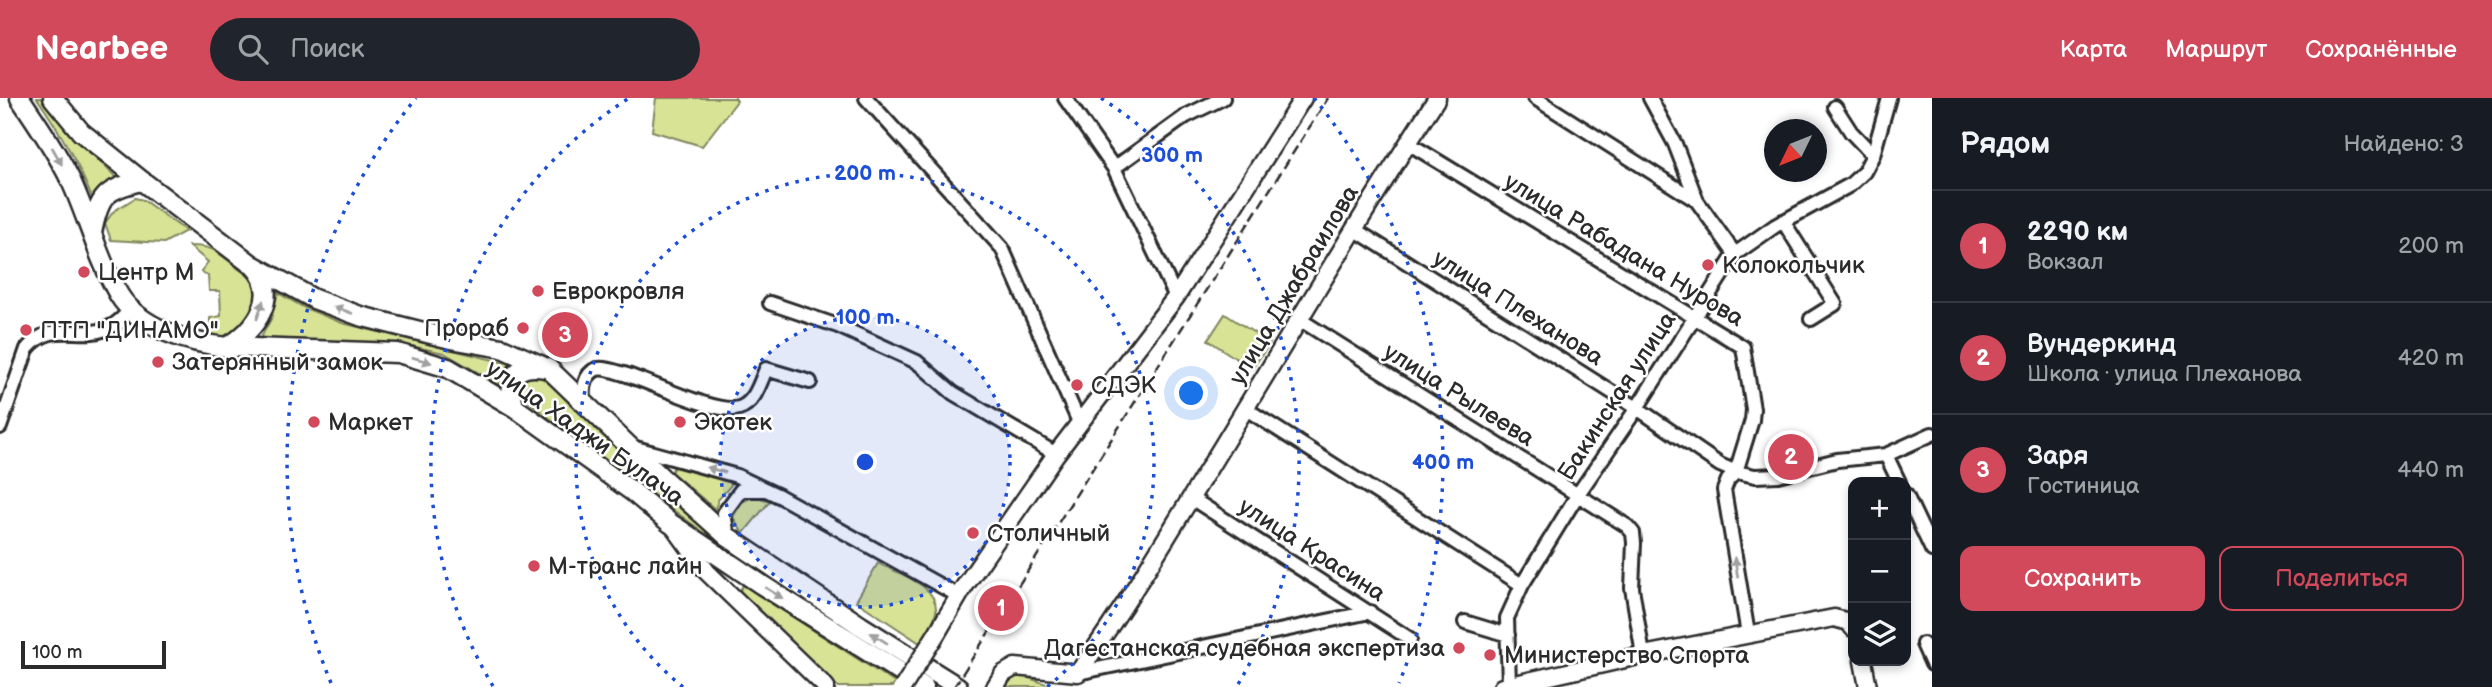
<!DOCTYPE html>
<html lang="ru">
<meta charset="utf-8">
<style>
body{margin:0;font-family:"Balsamiq Sans",sans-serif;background:#20242c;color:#f1f3f6}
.controls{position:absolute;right:21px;bottom:21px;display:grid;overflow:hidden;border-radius:14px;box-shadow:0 4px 10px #0003}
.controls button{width:63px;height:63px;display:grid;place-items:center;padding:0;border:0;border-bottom:2px solid #363941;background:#171b24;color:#f1f3f6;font:35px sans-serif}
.compass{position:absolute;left:1764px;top:21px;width:63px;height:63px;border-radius:50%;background:#171b24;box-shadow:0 4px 10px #0003;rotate:227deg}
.scale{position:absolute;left:21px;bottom:18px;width:145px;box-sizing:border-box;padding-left:7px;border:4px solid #2b2b2b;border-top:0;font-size:19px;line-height:24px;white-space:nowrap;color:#2b2b2b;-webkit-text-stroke:5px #fff;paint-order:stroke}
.you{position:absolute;left:1192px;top:296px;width:24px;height:24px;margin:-18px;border:5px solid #fff;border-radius:50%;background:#1a73e8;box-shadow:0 0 0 10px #1a73e833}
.badge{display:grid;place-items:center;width:46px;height:46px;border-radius:50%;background:#d1495b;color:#fff;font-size:23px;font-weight:700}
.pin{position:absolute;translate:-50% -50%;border:4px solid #fff;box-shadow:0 2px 7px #0006}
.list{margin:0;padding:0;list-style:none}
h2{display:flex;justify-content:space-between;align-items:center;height:91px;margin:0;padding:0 28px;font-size:30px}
h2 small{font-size:23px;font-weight:400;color:#9ea1a6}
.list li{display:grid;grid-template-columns:46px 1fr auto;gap:21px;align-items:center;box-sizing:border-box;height:112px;padding:0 28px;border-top:2px solid #363941}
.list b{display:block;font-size:26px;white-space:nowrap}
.list p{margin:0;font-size:23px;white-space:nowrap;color:#9ea1a6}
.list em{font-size:23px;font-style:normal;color:#9ea1a6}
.actions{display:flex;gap:14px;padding:21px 28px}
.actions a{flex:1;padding:16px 0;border:2px solid #d1495b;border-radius:14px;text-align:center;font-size:24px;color:#d1495b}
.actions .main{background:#d1495b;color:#fff}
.icon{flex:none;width:38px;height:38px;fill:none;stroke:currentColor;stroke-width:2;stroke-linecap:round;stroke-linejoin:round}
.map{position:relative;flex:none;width:1932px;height:589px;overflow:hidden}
header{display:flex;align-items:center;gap:42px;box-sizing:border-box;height:98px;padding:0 35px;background:#d1495b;color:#fff}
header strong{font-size:33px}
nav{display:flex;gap:38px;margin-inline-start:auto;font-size:24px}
.search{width:490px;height:63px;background:#20242c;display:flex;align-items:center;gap:18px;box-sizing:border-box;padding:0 24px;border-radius:38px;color:#9ea1a6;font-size:26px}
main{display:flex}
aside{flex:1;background:#171b24}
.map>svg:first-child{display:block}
.green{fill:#d8e396;stroke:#828760;stroke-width:2}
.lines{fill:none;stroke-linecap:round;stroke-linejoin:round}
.street-casing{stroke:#2b2b2b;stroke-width:18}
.secondary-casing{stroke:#2b2b2b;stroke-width:21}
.primary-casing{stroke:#2b2b2b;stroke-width:23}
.street{stroke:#fff;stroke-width:12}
.secondary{stroke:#fff;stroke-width:16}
.primary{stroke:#fff;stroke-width:18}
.rail{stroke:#2b2b2b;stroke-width:2.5;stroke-dasharray:10 5;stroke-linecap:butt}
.secondary-bridge-casing{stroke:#2b2b2b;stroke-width:21;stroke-linecap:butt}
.secondary-bridge{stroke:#fff;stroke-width:16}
.oneway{fill:#a0a0a0}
.ring{fill:none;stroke:#1d4ed8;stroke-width:3.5;stroke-dasharray:3.5 7}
.poi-dot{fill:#d1495b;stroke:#fff;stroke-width:2.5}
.labels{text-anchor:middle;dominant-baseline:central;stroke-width:5;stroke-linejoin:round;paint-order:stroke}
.street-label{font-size:24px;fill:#2b2b2b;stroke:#fff}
.poi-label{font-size:24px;fill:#2b2b2b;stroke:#fff;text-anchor:start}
.centre{fill:#1d4ed8;stroke:#fff;stroke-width:3.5}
.ring-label{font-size:21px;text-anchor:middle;font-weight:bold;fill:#1d4ed8;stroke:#fff;stroke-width:5;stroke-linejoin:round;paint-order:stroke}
</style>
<header>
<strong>Nearbee</strong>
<div class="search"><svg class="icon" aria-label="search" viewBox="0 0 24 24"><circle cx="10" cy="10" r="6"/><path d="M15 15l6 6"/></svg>Поиск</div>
<nav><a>Карта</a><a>Маршрут</a><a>Сохранённые</a></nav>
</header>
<main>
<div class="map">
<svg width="1932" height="589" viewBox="0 0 1932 589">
<rect width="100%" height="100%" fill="#fff"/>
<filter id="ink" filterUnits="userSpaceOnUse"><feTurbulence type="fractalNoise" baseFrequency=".0143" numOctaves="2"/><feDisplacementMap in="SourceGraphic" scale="14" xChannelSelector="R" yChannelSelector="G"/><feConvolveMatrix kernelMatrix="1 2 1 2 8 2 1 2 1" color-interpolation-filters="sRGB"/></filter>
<g filter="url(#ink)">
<!-- green -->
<path class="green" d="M37,0H45L98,62L117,80L92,100C78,64 59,32 37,0Z
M656,0H735L737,3L702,48L652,33Z
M135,100L143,102L186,133L164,145L111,142L105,125L114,113Z
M189,148C212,148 215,152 233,166C238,171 245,175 250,180C269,202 242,227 227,240L210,239V220L221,218L220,193H209L208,178L201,173L208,164Z
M278,195L305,210L342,225L510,266L502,276L500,287L444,255L407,247L259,243L271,221Z
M1225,216L1270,245L1252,271L1208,242Z
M536,276L550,286L643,373L944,589H936L766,481L544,316L522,298L518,289C522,280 526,277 536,276Z
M674,369L730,383L731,387L718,402L715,411L671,374Z
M750,400H760L770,403L743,436L733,419L742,404Z
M878,465C897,475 939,487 936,514C934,525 926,536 920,545L856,503Z
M743,487L895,585L892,589H838L739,494Z
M1020,577L1055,589H1006L1012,581Z"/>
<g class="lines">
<!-- street casing -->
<g class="street-casing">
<path id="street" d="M866,0L1002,150L1079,324
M1065,0L1114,70L1176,199
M1535,0L1697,103
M1650,0L1675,46L1697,103L1735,156
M1835,9L1851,34L1873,57
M1408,45L1743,249L1753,311L1752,322L1736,374L1728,382L1724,392L1748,536
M1114,70L1186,18L1223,0
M1783,123L1835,206L1811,221
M1354,131L1637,310L1720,367L1736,374L1755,378L1778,377L1837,362L1886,357L1932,336
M770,205L838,228L917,264L953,295L1056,356
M1299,221L1627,428L1633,435L1634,445L1632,490L1643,557
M584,304C583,292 584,276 597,271C606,269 616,274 624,276C649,283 717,317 739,310C755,305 760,285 766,271L810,284
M1246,311L1522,487
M0,329L27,251C53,219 81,244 110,229C119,225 125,218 131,211
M632,349L737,378L779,398L959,498
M1886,357L1899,384
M1906,397L1932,452
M1191,400L1410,541
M728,439L724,415L741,392H762
M1465,524L1508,537
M1923,546L1932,566
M1078,575L1370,514
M1509,587L1507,520L1522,487L1578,396L1637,310L1735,156L1775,128L1850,87L1864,74L1873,57L1889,0"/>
</g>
<!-- secondary casing -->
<g class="secondary-casing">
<path id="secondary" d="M674,429L707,474L826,589
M937,535L964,489L1056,356L1176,199L1303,0
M1863,563L1868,589
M1078,575C1125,509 1167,439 1209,370C1285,246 1358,121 1437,0
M995,589L1003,576L1015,569L1078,575
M1502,589L1643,557L1834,520L1849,524L1853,530"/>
</g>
<!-- primary casing -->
<g class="primary-casing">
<path id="primary" d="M20,0C38,27 57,54 71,83C88,120 98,161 119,197C140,231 190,245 227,249L398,255L448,270L514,309L633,394L670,425L762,487L924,589
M53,0L81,34L142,83L251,166L314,201L360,218L451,241L502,250L549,271L662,380L728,439L861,528L958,589
M92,135C99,98 105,91 142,83
M227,249C256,233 282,196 253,167
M514,309C507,280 514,265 546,270"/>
</g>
<!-- street -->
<use href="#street" class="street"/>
<!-- secondary -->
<use href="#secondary" class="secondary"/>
<!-- primary -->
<use href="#primary" class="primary"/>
<!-- rail -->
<path class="rail" d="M954,589L1328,0"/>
<!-- secondary-bridge casing -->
<g class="secondary-bridge-casing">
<path id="secondary-bridge" d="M903,589L937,535"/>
</g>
<!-- secondary-bridge -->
<use href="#secondary-bridge" class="secondary-bridge"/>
</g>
<!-- one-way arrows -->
<defs><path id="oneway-solid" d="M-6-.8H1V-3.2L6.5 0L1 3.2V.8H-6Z" transform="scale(1.75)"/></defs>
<g class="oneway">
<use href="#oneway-solid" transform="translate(57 58) rotate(61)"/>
<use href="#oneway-solid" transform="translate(260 212) rotate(-71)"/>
<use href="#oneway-solid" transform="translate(343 212) rotate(-160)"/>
<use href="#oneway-solid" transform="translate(422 262) rotate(16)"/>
<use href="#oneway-solid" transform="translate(716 372) rotate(-165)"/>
<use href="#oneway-solid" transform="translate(1736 469) rotate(-100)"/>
<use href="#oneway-solid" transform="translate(774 495) rotate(32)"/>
<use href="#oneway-solid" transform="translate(879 540) rotate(-148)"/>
</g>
</g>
<!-- distance rings -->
<circle cx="865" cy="364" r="145" fill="#1d4ed8" fill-opacity=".12"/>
<g class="ring">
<circle cx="865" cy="364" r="145"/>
<path d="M683 589A289 289 0 1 1 1047 589"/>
<path d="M493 588A434 434 0 0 1 629 0M1101 0A434 434 0 0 1 1237 588"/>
<path d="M331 585A578 578 0 0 1 416 0M1314 0A578 578 0 0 1 1399 585"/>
</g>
<!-- markers -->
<g class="poi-dot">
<circle cx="1708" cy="167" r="7"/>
<circle cx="84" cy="174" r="7"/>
<circle cx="538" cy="193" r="7"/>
<circle cx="523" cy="230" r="7"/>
<circle cx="26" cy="232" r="7"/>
<circle cx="158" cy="264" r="7"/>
<circle cx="1077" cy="287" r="7"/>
<circle cx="314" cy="324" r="7"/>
<circle cx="680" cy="324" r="7"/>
<circle cx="973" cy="435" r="7"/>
<circle cx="534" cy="468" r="7"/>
<circle cx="1459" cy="550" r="7"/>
<circle cx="1490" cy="557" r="7"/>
</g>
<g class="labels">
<!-- street labels -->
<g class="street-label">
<text transform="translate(1624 152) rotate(31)">улица Рабадана Нурова</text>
<text transform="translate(1294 187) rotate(-59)">улица Джабраилова</text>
<text transform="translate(1518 210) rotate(32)">улица Плеханова</text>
<text transform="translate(1459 297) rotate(32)">улица Рылеева</text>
<text transform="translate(1617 298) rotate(-57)">Бакинская улица</text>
<text transform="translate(585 335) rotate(35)">улица Хаджи Булача</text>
<text transform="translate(1312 452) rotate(33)">улица Красина</text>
</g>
<!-- poi labels -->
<g class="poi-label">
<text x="1722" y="167">Колокольчик</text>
<text x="98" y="174">Центр М</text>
<text x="552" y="193">Еврокровля</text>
<text x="509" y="230" text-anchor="end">Прораб</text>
<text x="40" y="232">ПТП "ДИНАМО"</text>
<text x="172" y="264">Затерянный замок</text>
<text x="1091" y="287">СДЭК</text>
<text x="328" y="324">Маркет</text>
<text x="694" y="324">Экотек</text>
<text x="987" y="435">Столичный</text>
<text x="548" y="468">М-транс лайн</text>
<text x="1445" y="550" text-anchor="end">Дагестанская судебная экспертиза</text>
<text x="1504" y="557">Министерство Спорта</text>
</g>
</g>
<circle cx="865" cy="364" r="10" class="centre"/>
<g class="ring-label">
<text x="1172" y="64">300 m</text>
<text x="865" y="82">200 m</text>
<text x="865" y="226">100 m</text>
<text x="1443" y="371">400 m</text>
</g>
</svg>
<div class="controls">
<button>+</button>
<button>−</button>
<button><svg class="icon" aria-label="layers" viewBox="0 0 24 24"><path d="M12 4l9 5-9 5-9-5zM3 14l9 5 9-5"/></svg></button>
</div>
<svg class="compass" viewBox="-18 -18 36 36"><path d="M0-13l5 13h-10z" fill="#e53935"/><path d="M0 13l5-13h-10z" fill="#9ea1a6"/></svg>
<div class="scale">100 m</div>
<div class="you"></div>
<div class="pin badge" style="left:1001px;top:510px">1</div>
<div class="pin badge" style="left:1791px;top:359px">2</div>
<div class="pin badge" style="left:565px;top:237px">3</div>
</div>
<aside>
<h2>Рядом<small>Найдено: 3</small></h2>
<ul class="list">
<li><span class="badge">1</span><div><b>2290 км</b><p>Вокзал</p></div><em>200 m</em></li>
<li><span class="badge">2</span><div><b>Вундеркинд</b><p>Школа · улица Плеханова</p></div><em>420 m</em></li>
<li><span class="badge">3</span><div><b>Заря</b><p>Гостиница</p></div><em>440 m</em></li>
</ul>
<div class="actions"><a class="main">Сохранить</a><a>Поделиться</a></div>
</aside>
</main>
